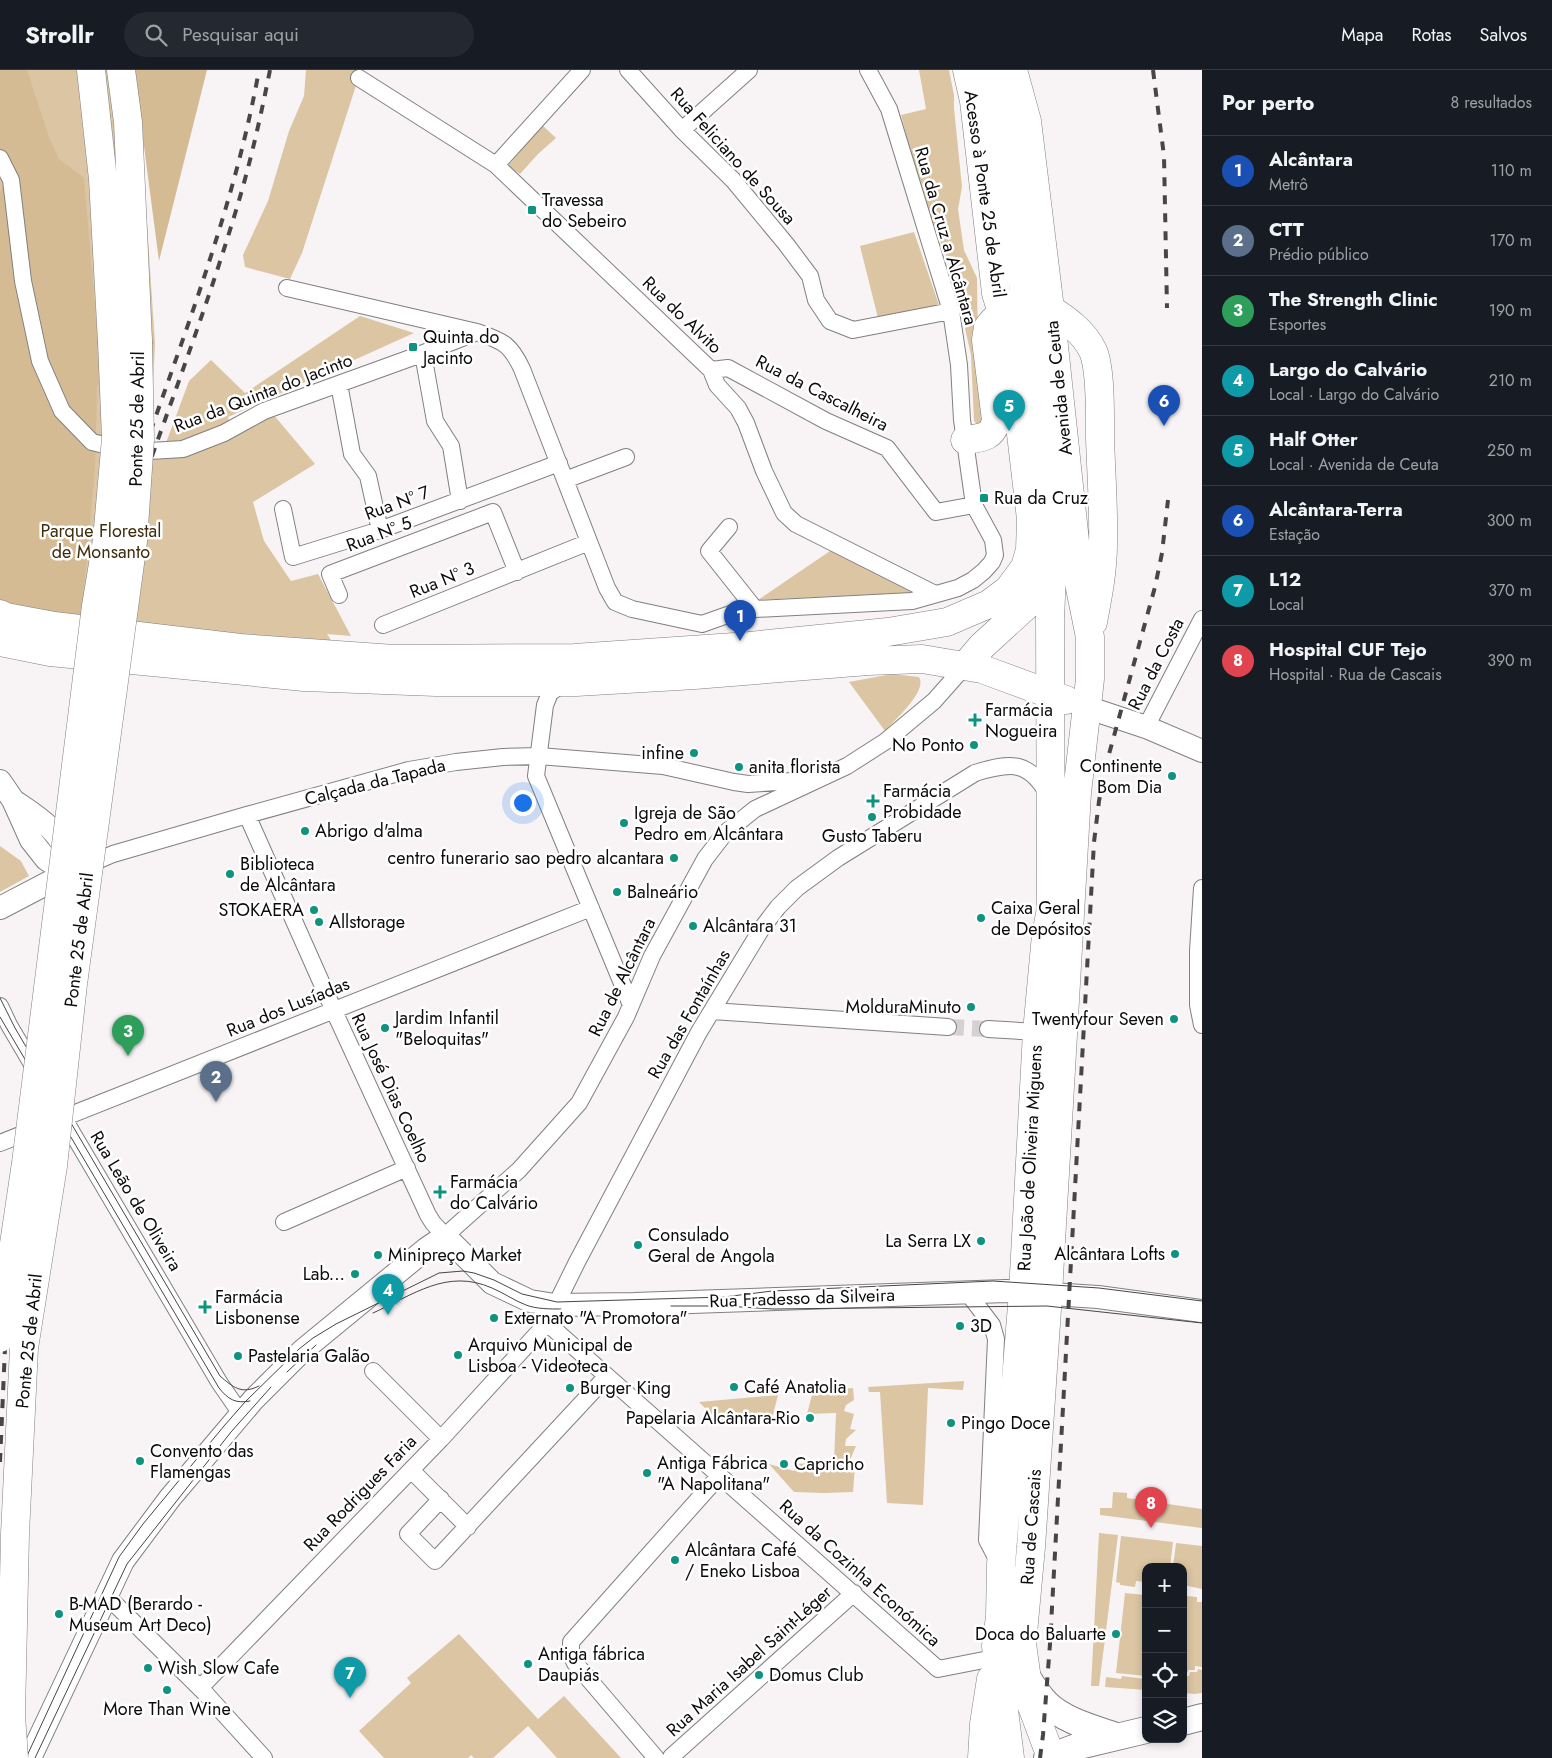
<!DOCTYPE html>
<html lang="pt">
<meta charset="utf-8">
<style>
body{margin:0;font-family:Jost,sans-serif;background:#242831;color:#f1f3f6}
.controls{position:absolute;right:15px;bottom:15px;display:grid;overflow:hidden;border-radius:10px;box-shadow:0 2px 8px #0003}
.controls button{width:45px;height:45px;display:grid;place-items:center;padding:0;border:0;border-bottom:1px solid #363941;background:#171b24;color:#f1f3f6;font:25px sans-serif}
.you{position:absolute;left:522px;top:732px;width:18px;height:18px;margin:-12px;border:4px solid #fff;border-radius:50%;background:#1a73e8;box-shadow:0 0 0 8px #1a73e833}
.badge{display:grid;place-items:center;width:32px;height:32px;border-radius:50%;background:#0d937e;color:#fff;font-size:16px;font-weight:700}
.pin{position:absolute;translate:-50% -41px;filter:drop-shadow(0 1px 2px #0008)}
.pin::after{content:'';position:absolute;top:26px;width:18px;height:15px;background:inherit;clip-path:polygon(0 0,100% 0,50% 100%)}
.list{margin:0;padding:0;list-style:none}
h2{display:flex;justify-content:space-between;align-items:center;height:65px;margin:0;padding:0 20px;font-size:21px}
h2 small{font-size:16px;font-weight:400;color:#9ea1a6}
.list li{display:grid;grid-template-columns:32px 1fr auto;gap:15px;align-items:center;box-sizing:border-box;height:70px;padding:0 20px;border-top:1px solid #363941}
.list b{display:block;font-size:19px;white-space:nowrap}
.list p{margin:0;font-size:16px;white-space:nowrap;color:#9ea1a6}
.list em{font-size:16px;font-style:normal;color:#9ea1a6}
.icon{flex:none;width:28px;height:28px;fill:none;stroke:currentColor;stroke-width:2;stroke-linecap:round;stroke-linejoin:round}
.map{position:relative;flex:none;width:1202px;height:1688px;overflow:hidden}
header{display:flex;align-items:center;gap:30px;box-sizing:border-box;height:70px;padding:0 25px;background:#171b24;border-bottom:1px solid #363941}
header strong{font-size:24px}
nav{display:flex;gap:28px;margin-inline-start:auto;font-size:18px}
.search{width:350px;height:45px;background:#242831;display:flex;align-items:center;gap:12px;box-sizing:border-box;padding:0 18px;border-radius:28px;color:#9ea1a6;font-size:19px}
main{display:flex}
aside{flex:1;background:#171b24}
.map>svg:first-child{display:block}
.green{fill:#dbc5a3}
.forest{fill:#d4bb94}
.lines{fill:none;stroke-linecap:round;stroke-linejoin:round}
.street-tunnel{stroke:#d5d1d2;stroke-width:16;stroke-dasharray:16 8;stroke-linecap:butt}
.street-casing{stroke:#827f7f;stroke-width:18}
.secondary-casing{stroke:#827f7f;stroke-width:24}
.primary-casing{stroke:#827f7f;stroke-width:28}
.highway-casing{stroke:#827f7f;stroke-width:29}
.street{stroke:#fff;stroke-width:16}
.secondary{stroke:#fff;stroke-width:22}
.primary{stroke:#fff;stroke-width:26}
.highway{stroke:#fff;stroke-width:28}
.tram{stroke:#474546;stroke-width:1}
.rail{stroke:#474546;stroke-width:4;stroke-dasharray:9 9;stroke-linecap:butt}
.highway-bridge-casing{stroke:#827f7f;stroke-width:29;stroke-linecap:butt}
.highway-bridge{stroke:#fff;stroke-width:28}
.poi-dot{fill:#0d937e;stroke:#fff;stroke-width:2}
.labels{text-anchor:middle;dominant-baseline:central;stroke-width:5;stroke-linejoin:round;paint-order:stroke}
.street-label{font-size:18px;fill:#0c0b0b;stroke:#fff}
.poi-label{font-size:18px;fill:#0c0b0b;stroke:#fff;text-anchor:start}
.park-label{font-size:18px;fill:#3f2d0d;stroke:#fff}
</style>
<header>
<strong>Strollr</strong>
<div class="search"><svg class="icon" aria-label="search" viewBox="0 0 24 24"><circle cx="10" cy="10" r="6"/><path d="M15 15l6 6"/></svg>Pesquisar aqui</div>
<nav><a>Mapa</a><a>Rotas</a><a>Salvos</a></nav>
</header>
<main>
<div class="map">
<svg width="1202" height="1688" viewBox="0 0 1202 1688">
<rect width="100%" height="100%" fill="#f8f4f5"/>
<!-- green -->
<path class="green" d="M0,0H147L143,92L155,274L150,383L163,381L189,311L211,290L245,323L360,246L414,263L228,347L231,356L267,337L315,394L253,432L264,471L291,511L318,504L351,566L327,564L349,597L0,557Z
M306,0H361L302,183L290,209L245,197L243,185L268,131L289,61L304,26Z
M919,0H949L954,25V38L962,117L958,139L964,180L977,208L978,285L983,351L977,354L974,351L971,285L952,200L923,131L901,45L926,39Z
M542,55L556,68L538,84L520,104L508,96Z
M914,162L939,235L879,252L860,176Z
M833,479L922,522L758,530Z
M892,604L919,607C928,621 894,650 885,661L849,612Z
M0,776L21,791L29,806L0,822Z
M964,1311L963,1320L928,1318L923,1435L887,1433L880,1322H869L868,1317Z
M853,1318L854,1330L846,1335L844,1341L854,1344L850,1359L856,1360L846,1369L845,1376H856L850,1390L855,1397L853,1422L824,1423L794,1422L769,1394L794,1401L796,1394L834,1392L836,1343L807,1344L813,1321Z
M778,1325L772,1349L719,1352L699,1332Z
M1113,1422L1127,1423V1428L1202,1439V1458L1100,1445V1438H1112Z
M1099,1463L1118,1465L1099,1616H1091Z
M1121,1466L1173,1472L1170,1497H1146V1512L1136,1511L1135,1517L1120,1515V1513L1116,1512Z
M1176,1473L1202,1476V1519L1183,1515V1497H1173Z
M1146,1521V1606L1116,1603L1125,1523L1145,1525Z
M1183,1523H1187V1526L1197,1527V1532H1202V1597L1195,1596V1600H1188V1602H1183Z
M459,1564L538,1649L564,1626L621,1688H557L528,1656L493,1688H474L471,1685L468,1688H384L359,1661L411,1613L407,1608Z
M1198,1599L1202,1600V1623L1195,1624L1183,1623V1606H1189L1190,1602H1197Z
M1122,1606L1146,1609V1620L1105,1617L1106,1607L1121,1609Z"/>
<!-- forest -->
<path class="forest" d="M0,0H27L49,67L59,89L84,108L98,271L101,313L97,316L95,399L80,560L0,544V122L10,98L0,87Z
M134,0H207L159,191Z"/>
<g class="lines">
<!-- street-tunnel -->
<path class="street-tunnel" d="M948,957L988,959"/>
<!-- street casing -->
<g class="street-casing">
<path id="street" d="M628,0L682,60L733,110L786,174L810,206L816,230L830,251L853,260L951,241
M359,8L496,95L711,300L717,315L738,338L746,353L764,401L784,443L796,454L935,524
M682,60L749,0
M0,88L11,110L23,211L40,291L62,341L92,372L133,382L183,379L224,363L264,341L416,286L477,262
M496,95L582,0
M287,218L477,262C502,271 510,273 522,299L607,518L615,532L632,539L702,554L733,543L755,539L912,531L958,518L973,510L984,501L992,492L995,485L993,470L974,435L962,350L959,295L951,241L889,39L868,0
M423,284L435,351L451,376L460,431
M711,300L728,298L826,351L887,378L936,442L974,435
M339,314L352,384L368,406L380,460
M565,410L626,387
M283,439L293,487L380,460L559,393
M729,457L709,481L755,539
M339,525L330,504L493,442L517,502
M383,555L589,472
M567,615L557,618L550,623L545,635L536,706L631,935
M1146,657L1202,549
M247,745L334,941L428,1145L433,1153L445,1166L519,1100L579,1033L626,947L652,886L705,789L725,763L755,739L847,696L886,671L934,631L965,596
M83,797L113,784L247,745L409,700L456,692L503,687L539,686L663,696L734,712L748,714L806,710
M1202,818L1198,881V935L1202,955
M0,936L9,955L36,1001
M712,941L948,957
M988,959L1037,962
M60,1042L219,1312L241,1344
M0,1073L591,838
M284,1152L407,1098
M967,1222L992,1255L996,1269L987,1470L999,1493
M547,1253L938,1599L994,1588
M373,1301L441,1369
M411,1400L468,1457
M441,1429L408,1464L435,1491L607,1306
M107,1526L205,1623L264,1688
M200,1618L441,1369L547,1253L577,1192L699,962L762,858L778,837L797,818L838,788L975,703C1011,692 1029,690 1049,726
M671,1687L854,1523
M656,1688L575,1593L571,1584V1572L720,1405"/>
</g>
<!-- secondary casing -->
<g class="secondary-casing">
<path id="secondary" d="M1086,637L1146,657L1202,681
M0,711L13,730L31,770L46,789L67,803
M14,731C33,744 65,763 66,788
M0,838L67,803
M30,1688L123,1491L170,1428L253,1330L302,1281L426,1179L445,1166L492,1213L530,1231L555,1235L634,1234L1006,1221L1098,1227L1202,1241"/>
</g>
<!-- primary casing -->
<g class="primary-casing">
<path id="primary" d="M1026,1605C1032,1615 1039,1626 1047,1634C1065,1651 1093,1658 1116,1666
M1183,1652L1202,1647
M1047,1688L1079,1676L1146,1660"/>
</g>
<!-- highway casing -->
<g class="highway-casing">
<path id="highway" d="M91,0L103,109L112,272
M121,0L128,52L138,271
M989,0L1004,68L1024,220L1037,299L1054,463L1050,548L1051,839L1046,865L1037,962L1023,1223L1001,1495L1000,1547L996,1576L1010,1688
M1013,0L1027,51L1050,239L1080,518L1090,567V609L1077,723L1048,1224L1031,1477L1022,1574L1030,1631L1051,1687
M965,370C980,368 993,368 996,350L986,270L988,257L994,250L1004,247L1050,239C1067,250 1084,262 1093,281C1101,299 1100,346 1100,367C1101,403 1104,438 1103,474C1103,500 1098,526 1093,552
M0,544L6,547L54,556L240,578L394,589L574,588L749,576L888,562L947,552L989,534L1008,520L1025,497L1030,480L1031,449L1010,270L996,223L974,31L967,0
M0,572L50,582L304,607L436,612H576L695,605L868,591L922,589L982,599L1066,630
M965,596L982,576L1040,523L1053,503
M982,1688L984,1654L991,1609"/>
</g>
<!-- street -->
<use href="#street" class="street"/>
<!-- secondary -->
<use href="#secondary" class="secondary"/>
<!-- primary -->
<use href="#primary" class="primary"/>
<!-- highway -->
<use href="#highway" class="highway"/>
<!-- tram -->
<path class="tram" d="M0,928L15,958L220,1306C233,1317 241,1325 259,1316
M0,947L219,1318C228,1329 235,1334 250,1331
M671,1236H725L773,1239L1047,1236L1202,1253
M373,1243C413,1225 447,1198 492,1218C504,1223 515,1231 526,1235C536,1239 550,1239 561,1239
M287,1302L316,1275
M26,1688L119,1487L143,1454L224,1356L245,1332L299,1279L313,1268L336,1254L439,1203L463,1201L474,1203L494,1210L522,1224L557,1232L724,1227L772,1221L993,1211L1099,1218L1202,1231
M35,1688L127,1494L231,1362L271,1317"/>
<!-- rail -->
<path class="rail" d="M1153,0L1164,86L1167,238
M0,1392L5,1278L34,1094L55,911L114,470C163,314 230,162 259,0
M6,1688L2,1646L7,1464L17,1278L44,1095L62,924L123,470C159,362 201,256 234,147C249,99 260,50 270,0
M1040,1688L1043,1665L1050,1574L1094,772L1099,731L1106,695L1155,517L1162,483L1168,430"/>
<!-- highway-bridge casing -->
<g class="highway-bridge-casing">
<path id="highway-bridge" d="M0,1268L26,1093L96,536L107,470L116,368L112,272
M14,1688L11,1645L15,1464L24,1278L53,1096L73,914L133,471L140,369L138,271"/>
</g>
<!-- highway-bridge -->
<use href="#highway-bridge" class="highway-bridge"/>
</g>
<!-- markers -->
<g class="poi-dot">
<rect x="527" y="135" width="10" height="10" rx="2.5"/>
<rect x="408" y="272" width="10" height="10" rx="2.5"/>
<rect x="979" y="423" width="10" height="10" rx="2.5"/>
<path d="M972.5 642.5h5v5h5v5h-5v5h-5v-5h-5v-5h5z"/>
<circle cx="974" cy="675" r="5"/>
<circle cx="694" cy="683" r="5"/>
<circle cx="739" cy="697" r="5"/>
<circle cx="1172" cy="706" r="5"/>
<path d="M870.5 723.5h5v5h5v5h-5v5h-5v-5h-5v-5h5z"/>
<circle cx="872" cy="747" r="5"/>
<circle cx="624" cy="753" r="5"/>
<circle cx="305" cy="761" r="5"/>
<circle cx="674" cy="788" r="5"/>
<circle cx="230" cy="804" r="5"/>
<circle cx="617" cy="822" r="5"/>
<circle cx="314" cy="840" r="5"/>
<circle cx="981" cy="848" r="5"/>
<circle cx="319" cy="852" r="5"/>
<circle cx="693" cy="856" r="5"/>
<circle cx="971" cy="937" r="5"/>
<circle cx="1174" cy="949" r="5"/>
<circle cx="385" cy="958" r="5"/>
<path d="M437.5 1114.5h5v5h5v5h-5v5h-5v-5h-5v-5h5z"/>
<circle cx="981" cy="1171" r="5"/>
<circle cx="638" cy="1175" r="5"/>
<circle cx="1175" cy="1184" r="5"/>
<circle cx="378" cy="1185" r="5"/>
<circle cx="355" cy="1204" r="5"/>
<path d="M202.5 1229.5h5v5h5v5h-5v5h-5v-5h-5v-5h5z"/>
<circle cx="494" cy="1248" r="5"/>
<circle cx="960" cy="1256" r="5"/>
<circle cx="458" cy="1285" r="5"/>
<circle cx="238" cy="1286" r="5"/>
<circle cx="734" cy="1317" r="5"/>
<circle cx="570" cy="1318" r="5"/>
<circle cx="810" cy="1348" r="5"/>
<circle cx="951" cy="1353" r="5"/>
<circle cx="140" cy="1391" r="5"/>
<circle cx="784" cy="1394" r="5"/>
<circle cx="647" cy="1403" r="5"/>
<circle cx="675" cy="1490" r="5"/>
<circle cx="59" cy="1544" r="5"/>
<circle cx="1116" cy="1564" r="5"/>
<circle cx="528" cy="1594" r="5"/>
<circle cx="148" cy="1598" r="5"/>
<circle cx="759" cy="1605" r="5"/>
<circle cx="167" cy="1620" r="5"/>
</g>
<g class="labels">
<!-- street labels -->
<g class="street-label">
<text transform="translate(733 86) rotate(48)">Rua Feliciano de Sousa</text>
<text transform="translate(985 124) rotate(82)">Acesso à Ponte 25 de Abril</text>
<text transform="translate(946 166) rotate(74)">Rua da Cruz a Alcântara</text>
<text transform="translate(682 245) rotate(44)">Rua do Alvito</text>
<text transform="translate(1059 318) rotate(-96)">Avenida de Ceuta</text>
<text transform="translate(263 323) rotate(-21)">Rua da Quinta do Jacinto</text>
<text transform="translate(822 323) rotate(27)">Rua da Cascalheira</text>
<text transform="translate(137 349) rotate(-89)">Ponte 25 de Abril</text>
<text transform="translate(397 433) rotate(-20)">Rua Nº 7</text>
<text transform="translate(379 464) rotate(-21)">Rua Nº 5</text>
<text transform="translate(442 510) rotate(-22)">Rua Nº 3</text>
<text transform="translate(1156 594) rotate(-63)">Rua da Costa</text>
<text transform="translate(375 712) rotate(-14)">Calçada da Tapada</text>
<text transform="translate(79 870) rotate(-83)">Ponte 25 de Abril</text>
<text transform="translate(622 907) rotate(-64)">Rua de Alcântara</text>
<text transform="translate(288 937) rotate(-22)">Rua dos Lusíadas</text>
<text transform="translate(689 944) rotate(-60)">Rua das Fontaínhas</text>
<text transform="translate(391 1018) rotate(65)">Rua José Dias Coelho</text>
<text transform="translate(1030 1088) rotate(-87)">Rua João de Oliveira Miguens</text>
<text transform="translate(136 1131) rotate(59)">Rua Leão de Oliveira</text>
<text transform="translate(802 1228) rotate(-2)">Rua Fradesso da Silveira</text>
<text transform="translate(29 1271) rotate(-84)">Ponte 25 de Abril</text>
<text transform="translate(360 1423) rotate(-46)">Rua Rodrigues Faria</text>
<text transform="translate(1031 1457) rotate(-86)">Rua de Cascais</text>
<text transform="translate(860 1503) rotate(42)">Rua da Cozinha Económica</text>
<text transform="translate(749 1591) rotate(-42)">Rua Maria Isabel Saint-Léger</text>
</g>
<!-- poi labels -->
<g class="poi-label">
<text x="542" y="130">Travessa<tspan x="542" dy="21">do Sebeiro</tspan></text>
<text x="423" y="267">Quinta do<tspan x="423" dy="21">Jacinto</tspan></text>
<text x="994" y="428">Rua da Cruz</text>
<text x="985" y="640">Farmácia<tspan x="985" dy="21">Nogueira</tspan></text>
<text x="964" y="675" text-anchor="end">No Ponto</text>
<text x="684" y="683" text-anchor="end">infine</text>
<text x="1162" y="696" text-anchor="end">Continente<tspan x="1162" dy="21">Bom Dia</tspan></text>
<text x="749" y="697">anita florista</text>
<text x="883" y="721">Farmácia<tspan x="883" dy="21">Probidade</tspan></text>
<text x="634" y="743">Igreja de São<tspan x="634" dy="21">Pedro em Alcântara</tspan></text>
<text x="315" y="761">Abrigo d'alma</text>
<text x="872" y="766" text-anchor="middle">Gusto Taberu</text>
<text x="664" y="788" text-anchor="end">centro funerario sao pedro alcantara</text>
<text x="240" y="794">Biblioteca<tspan x="240" dy="21">de Alcântara</tspan></text>
<text x="627" y="822">Balneário</text>
<text x="991" y="838">Caixa Geral<tspan x="991" dy="21">de Depósitos</tspan></text>
<text x="304" y="840" text-anchor="end">STOKAERA</text>
<text x="329" y="852">Allstorage</text>
<text x="703" y="856">Alcântara 31</text>
<text x="961" y="937" text-anchor="end">MolduraMinuto</text>
<text x="395" y="948">Jardim Infantil<tspan x="395" dy="21">"Beloquitas"</tspan></text>
<text x="1164" y="949" text-anchor="end">Twentyfour Seven</text>
<text x="450" y="1112">Farmácia<tspan x="450" dy="21">do Calvário</tspan></text>
<text x="648" y="1165">Consulado<tspan x="648" dy="21">Geral de Angola</tspan></text>
<text x="971" y="1171" text-anchor="end">La Serra LX</text>
<text x="1165" y="1184" text-anchor="end">Alcântara Lofts</text>
<text x="388" y="1185">Minipreço Market</text>
<text x="345" y="1204" text-anchor="end">Lab...</text>
<text x="215" y="1227">Farmácia<tspan x="215" dy="21">Lisbonense</tspan></text>
<text x="504" y="1248">Externato "A Promotora"</text>
<text x="970" y="1256">3D</text>
<text x="468" y="1275">Arquivo Municipal de<tspan x="468" dy="21">Lisboa - Videoteca</tspan></text>
<text x="248" y="1286">Pastelaria Galão</text>
<text x="744" y="1317">Café Anatolia</text>
<text x="580" y="1318">Burger King</text>
<text x="800" y="1348" text-anchor="end">Papelaria Alcântara-Rio</text>
<text x="961" y="1353">Pingo Doce</text>
<text x="150" y="1381">Convento das<tspan x="150" dy="21">Flamengas</tspan></text>
<text x="657" y="1393">Antiga Fábrica<tspan x="657" dy="21">"A Napolitana"</tspan></text>
<text x="794" y="1394">Capricho</text>
<text x="685" y="1480">Alcântara Café<tspan x="685" dy="21">/ Eneko Lisboa</tspan></text>
<text x="69" y="1534">B-MAD (Berardo -<tspan x="69" dy="21">Museum Art Deco)</tspan></text>
<text x="1106" y="1564" text-anchor="end">Doca do Baluarte</text>
<text x="538" y="1584">Antiga fábrica<tspan x="538" dy="21">Daupiás</tspan></text>
<text x="158" y="1598">Wish Slow Cafe</text>
<text x="769" y="1605">Domus Club</text>
<text x="167" y="1639" text-anchor="middle">More Than Wine</text>
</g>
<!-- park labels -->
<g class="park-label">
<text x="101" y="461">Parque Florestal<tspan x="101" dy="21">de Monsanto</tspan></text>
</g>
</g>
</svg>
<div class="controls">
<button>+</button>
<button>−</button>
<button><svg class="icon" aria-label="locate" viewBox="0 0 24 24"><circle cx="12" cy="12" r="6"/><path d="M12 2v4M12 18v4M2 12h4M18 12h4"/></svg></button>
<button><svg class="icon" aria-label="layers" viewBox="0 0 24 24"><path d="M12 4l9 5-9 5-9-5zM3 14l9 5 9-5"/></svg></button>
</div>
<div class="you"></div>
<div class="pin badge" style="left:740px;top:571px;background:#1a4fb4">1</div>
<div class="pin badge" style="left:216px;top:1032px;background:#5c6f8a">2</div>
<div class="pin badge" style="left:128px;top:986px;background:#2e9e5b">3</div>
<div class="pin badge" style="left:388px;top:1245px;background:#0f9aa8">4</div>
<div class="pin badge" style="left:1009px;top:361px;background:#0f9aa8">5</div>
<div class="pin badge" style="left:1164px;top:356px;background:#1a4fb4">6</div>
<div class="pin badge" style="left:350px;top:1628px;background:#0f9aa8">7</div>
<div class="pin badge" style="left:1151px;top:1458px;background:#e0444e">8</div>
</div>
<aside>
<h2>Por perto<small>8 resultados</small></h2>
<ul class="list">
<li><span class="badge" style="background:#1a4fb4">1</span><div><b>Alcântara</b><p>Metrô</p></div><em>110 m</em></li>
<li><span class="badge" style="background:#5c6f8a">2</span><div><b>CTT</b><p>Prédio público</p></div><em>170 m</em></li>
<li><span class="badge" style="background:#2e9e5b">3</span><div><b>The Strength Clinic</b><p>Esportes</p></div><em>190 m</em></li>
<li><span class="badge" style="background:#0f9aa8">4</span><div><b>Largo do Calvário</b><p>Local · Largo do Calvário</p></div><em>210 m</em></li>
<li><span class="badge" style="background:#0f9aa8">5</span><div><b>Half Otter</b><p>Local · Avenida de Ceuta</p></div><em>250 m</em></li>
<li><span class="badge" style="background:#1a4fb4">6</span><div><b>Alcântara-Terra</b><p>Estação</p></div><em>300 m</em></li>
<li><span class="badge" style="background:#0f9aa8">7</span><div><b>L12</b><p>Local</p></div><em>370 m</em></li>
<li><span class="badge" style="background:#e0444e">8</span><div><b>Hospital CUF Tejo</b><p>Hospital · Rua de Cascais</p></div><em>390 m</em></li>
</ul>
</aside>
</main>
